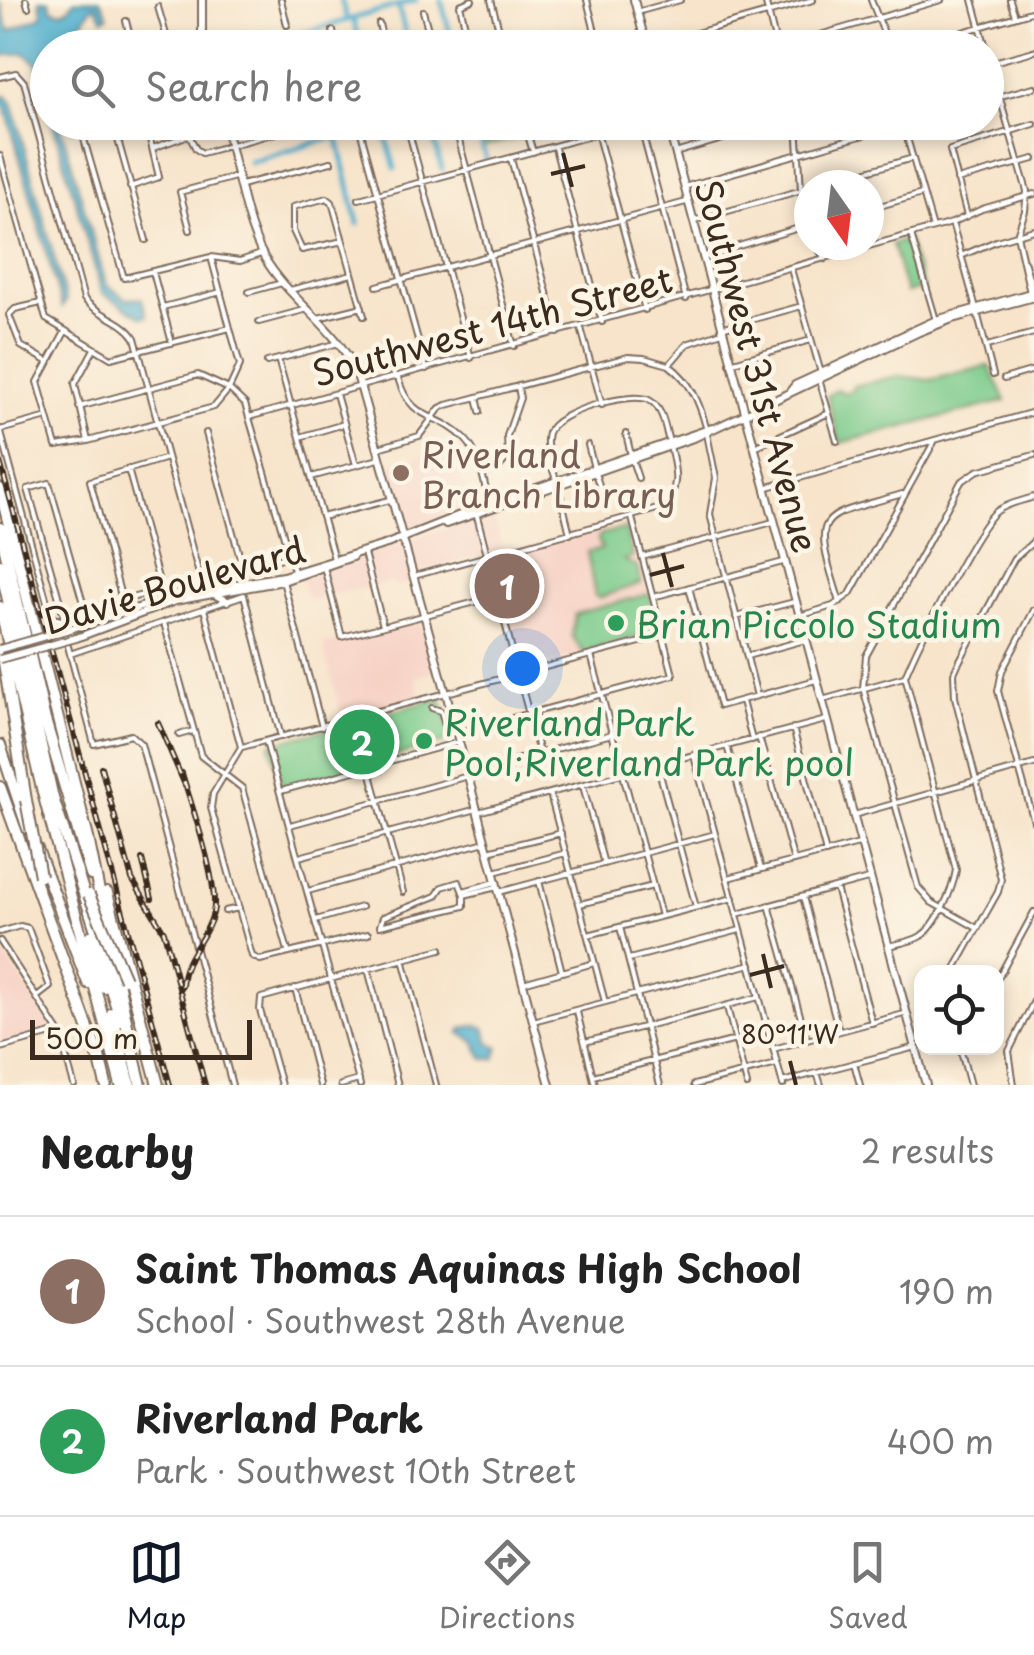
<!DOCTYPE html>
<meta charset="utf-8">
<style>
body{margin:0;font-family:"Playpen Sans",sans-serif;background:#f2f2f2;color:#222}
.controls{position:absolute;right:30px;bottom:30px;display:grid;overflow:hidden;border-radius:20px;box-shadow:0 5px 15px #0003}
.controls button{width:90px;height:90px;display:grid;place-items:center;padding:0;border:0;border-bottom:2px solid #e0e0e0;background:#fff;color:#222;font:50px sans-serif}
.compass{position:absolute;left:794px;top:170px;width:90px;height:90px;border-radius:50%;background:#fff;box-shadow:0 5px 15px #0003;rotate:166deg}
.scale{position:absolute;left:30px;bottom:25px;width:222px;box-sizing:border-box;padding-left:10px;border:5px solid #3b2a1e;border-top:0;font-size:28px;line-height:35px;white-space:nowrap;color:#3b2a1e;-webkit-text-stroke:8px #fcf5e5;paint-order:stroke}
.you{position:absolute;left:522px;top:668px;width:35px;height:35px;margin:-25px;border:8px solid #fff;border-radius:50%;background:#1a73e8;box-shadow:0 0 0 15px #1a73e833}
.badge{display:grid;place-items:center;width:65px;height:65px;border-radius:50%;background:#111827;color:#fff;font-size:32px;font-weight:700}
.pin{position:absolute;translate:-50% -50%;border:5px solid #fff;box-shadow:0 2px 10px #0006}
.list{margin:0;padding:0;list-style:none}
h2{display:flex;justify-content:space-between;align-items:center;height:130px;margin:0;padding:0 40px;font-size:42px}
h2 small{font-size:32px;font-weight:400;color:#767676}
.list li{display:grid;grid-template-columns:65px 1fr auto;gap:30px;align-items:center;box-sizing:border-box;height:150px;padding:0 40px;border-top:2px solid #e0e0e0}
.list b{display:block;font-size:38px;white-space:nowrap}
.list p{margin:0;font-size:32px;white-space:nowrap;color:#767676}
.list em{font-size:32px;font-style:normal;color:#767676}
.icon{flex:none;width:55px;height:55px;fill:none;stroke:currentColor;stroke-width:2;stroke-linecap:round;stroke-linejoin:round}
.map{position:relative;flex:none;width:1034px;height:1085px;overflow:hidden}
.search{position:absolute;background:#fff;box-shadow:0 5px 15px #0003;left:30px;right:30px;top:30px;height:110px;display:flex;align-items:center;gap:25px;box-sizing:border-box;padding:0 35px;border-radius:55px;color:#767676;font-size:38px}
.sheet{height:430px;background:#fff}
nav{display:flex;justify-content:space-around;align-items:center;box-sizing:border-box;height:140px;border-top:2px solid #e0e0e0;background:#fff;font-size:28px;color:#767676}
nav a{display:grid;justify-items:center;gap:5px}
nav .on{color:#111827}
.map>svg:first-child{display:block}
.built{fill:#f6d1c5}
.green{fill:#7bcb8c;stroke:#5b7a55;stroke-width:2.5}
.water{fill:#4eaecd;stroke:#446c76;stroke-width:2.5}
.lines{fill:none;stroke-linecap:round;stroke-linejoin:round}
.canal{stroke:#4eaecd;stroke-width:5}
.street-casing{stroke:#7d6b5b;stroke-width:8}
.secondary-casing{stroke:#7d6b5b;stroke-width:10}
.highway-casing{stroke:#7d6b5b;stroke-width:14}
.street{stroke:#fff;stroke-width:4}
.secondary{stroke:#fff;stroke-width:6}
.highway{stroke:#fff;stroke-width:10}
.rail-casing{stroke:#3b2a1e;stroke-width:6}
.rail{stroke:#fcf5e5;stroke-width:2.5;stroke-dasharray:8;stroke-linecap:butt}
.secondary-bridge-casing{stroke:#7d6b5b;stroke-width:10;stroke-linecap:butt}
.highway-bridge-casing{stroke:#7d6b5b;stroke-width:14;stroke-linecap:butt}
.secondary-bridge{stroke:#fff;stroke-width:6}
.highway-bridge{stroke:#fff;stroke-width:10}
.ticks{fill:none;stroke:#3b2a1e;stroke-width:4}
.education-dot{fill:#8d6e63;stroke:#fcf5e5;stroke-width:4}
.leisure-dot{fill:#2e9e5b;stroke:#fcf5e5;stroke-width:4}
.labels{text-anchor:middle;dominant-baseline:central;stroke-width:9;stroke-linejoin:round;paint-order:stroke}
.street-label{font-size:35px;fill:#3b2a1e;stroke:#fcf5e5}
.education-label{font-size:35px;fill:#785e54;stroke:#fcf5e5;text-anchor:start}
.leisure-label{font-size:35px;fill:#27864d;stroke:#fcf5e5;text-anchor:start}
.ticks-label{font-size:25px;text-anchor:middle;fill:#3b2a1e;stroke:#fcf5e5;stroke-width:9;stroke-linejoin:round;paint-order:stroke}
</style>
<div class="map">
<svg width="1034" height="1085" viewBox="0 0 1034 1085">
<rect width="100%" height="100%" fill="#fcf5e5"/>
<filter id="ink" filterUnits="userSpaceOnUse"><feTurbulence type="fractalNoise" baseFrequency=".01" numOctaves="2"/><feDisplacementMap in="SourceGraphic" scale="20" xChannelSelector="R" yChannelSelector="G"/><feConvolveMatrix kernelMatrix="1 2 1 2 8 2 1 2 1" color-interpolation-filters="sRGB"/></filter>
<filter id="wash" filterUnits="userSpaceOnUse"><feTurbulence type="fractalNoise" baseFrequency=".0048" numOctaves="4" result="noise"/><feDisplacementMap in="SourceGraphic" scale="40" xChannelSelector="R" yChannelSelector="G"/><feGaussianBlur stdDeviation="2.25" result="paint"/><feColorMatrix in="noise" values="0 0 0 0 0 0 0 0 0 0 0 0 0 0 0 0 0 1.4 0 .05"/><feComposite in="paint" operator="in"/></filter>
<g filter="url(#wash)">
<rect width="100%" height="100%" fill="#f7e4cb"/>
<!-- built -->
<path class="built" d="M454,448L470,508L405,533L386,465Z
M492,512L503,550L419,572L409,583L395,587L393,582L308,600L301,578Z
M631,523L660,634L520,671L490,559Z
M416,620L421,623L434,672L416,677L421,697L342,718L323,645Z
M0,948L29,992L53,1030L0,1044Z"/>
<!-- green -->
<path class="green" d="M504,123H522L526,136L483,147L479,130Z
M907,240L923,288L906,293L892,244Z
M989,366L1006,401L840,443L827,396L838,389L843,393L853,390V386L898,376L930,380Z
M625,529L633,557L624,560L637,567L641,583L599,598L595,596L587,552L602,549L598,539L601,534Z
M649,594L660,631L583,652L572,636L575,614Z
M441,698L453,740L283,788L270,744Z"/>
<!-- water -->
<path class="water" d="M40,0H49L52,9L61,12L68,9L74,0H100L108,16L103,19L96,6L91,8L82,23L73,27L66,40L48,48C41,63 48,84 47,102L37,63L24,53L0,56V2L9,31L42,16Z
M7,96L12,103L66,301L62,307L5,106L0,105V97Z
M53,123H60L106,284L126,299L142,298L147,316L142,317L102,293Z
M476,1025L485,1028L489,1042L499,1047L495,1059H484L474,1041L460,1033L463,1028Z"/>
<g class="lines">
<!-- canal -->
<path class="canal" d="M341,0L347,20
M441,0L454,48
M398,5L409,48
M353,19L361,48
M309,31L313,48
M276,41L416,0
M334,122L358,224
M382,122L395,168
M429,122L442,169
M475,122L486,160
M250,162L338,136"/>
</g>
</g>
<g filter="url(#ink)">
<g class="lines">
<!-- street casing -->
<g class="street-casing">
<path id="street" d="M26,0L28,7
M281,0L287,25
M472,0L460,5L467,35L473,38L500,31
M491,0L504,48
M587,0L599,48
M765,0L777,48
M871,0L890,48
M973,0L986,48
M1010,0L1015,16
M158,7L170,48
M423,11L433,48
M637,12L680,0
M126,21L133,48
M379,24L385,48
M333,31L338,48
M647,47L813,0
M574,48L597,41
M775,48L941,0
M908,48L1034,11
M986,50L1027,191L1025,211L1017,235L1030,293
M986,64L1034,51
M0,77L16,73L24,82L84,299C98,316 124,320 135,338L200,578
M986,100L1034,87
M79,122L124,278L211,257L240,261L261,254
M113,122L146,240
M358,122L426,369
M406,122L471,358
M454,122L514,346
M524,122L533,152
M797,122L801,190L809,227
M640,124L686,299
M903,124L933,228
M598,136L645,310
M153,148L186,136L190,137L196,149L202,153L316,122
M555,148L602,322
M675,153L780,122
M0,156L46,319L111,358L230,328
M511,159L558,333
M957,180L1034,159
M241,185L331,162
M818,185L913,158
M130,187L159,177L147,127
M684,187L909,122
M359,199L642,122
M869,209L922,194
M967,216L950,150L1034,124
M693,221L809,188
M953,226L976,308
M190,230L180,192L239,176
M911,235L936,320
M343,241L302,250L293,231V207L327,198L332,202L364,316
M816,245L825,259
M961,256L996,241L1034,230
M211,257L240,365L229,389L245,404L294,571
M702,257L809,225
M1024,261L1033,290
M791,269L821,373
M153,272L172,343
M377,286L686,202
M290,290L352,274
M249,292L282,283
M41,303L15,309L9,315L21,346L47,361
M163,307L221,292
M977,312L993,375
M318,318L362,307
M259,322L308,309
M581,328L602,405
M721,328L802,306
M65,332L38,382L56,446L88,441L214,407L229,389L198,375L79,407
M384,345L395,378
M987,346L1034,333
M278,359L334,559
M267,362L339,343
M730,363L811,340
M669,365C691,382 699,401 706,427
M398,378C411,423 437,411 465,439C481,455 484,483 489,504
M819,379L837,441
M1004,379L1034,370
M336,394L356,465
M477,397L480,411
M249,417L952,223L982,209L1034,194
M0,429L50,613L53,618L61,620L94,744L131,735L141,744L232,1085
M0,430L44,418
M206,433L243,569
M626,434L631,455
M707,434L716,478L710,514L757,696
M300,437L344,424
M88,441L75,384L94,349
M588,445L594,468
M757,446L829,413
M378,448L419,436L440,408L447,405L628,357L644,358L669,365L687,344L722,332
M632,460L638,478
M128,469L161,589
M481,471L500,466L508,457L507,436L520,398L518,387
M595,473L600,488
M311,477L379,459
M556,480C552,466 544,448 548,433C554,412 630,391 649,400C663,407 665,428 669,442
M558,485L570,534
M768,487L1034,412
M477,516L539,753
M322,517L390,500
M364,553L383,626
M642,557L773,522
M324,567L342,637L495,597
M414,576L661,508C681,490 676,471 670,446
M283,581L322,727
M689,587L720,706L816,680
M653,597L783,562
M122,600L90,481L167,458
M840,602C810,508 817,520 902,494
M204,609L241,747L213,794L211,808L252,956L260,960L368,934
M1034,610L1002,671L998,691L1034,822
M63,616L286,557
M64,616L28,489L49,483L85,610
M799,616L833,606L850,594L934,442
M736,617L794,602
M164,623L201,756L242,788L288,951
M70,654L244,595L281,737
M591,655L661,916
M747,656L805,640
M822,700L904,677
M742,701L752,740
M432,708L441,711L447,733H457L673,675L632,518
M533,713L548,735
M793,728L826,853
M179,735L193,731
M759,737L794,861
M266,742L360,1085
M727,746L761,869
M242,747L663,636
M694,756L783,1085
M369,767L403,892
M658,767L696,907
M467,773L612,734
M583,786L604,864
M281,791L459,742
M550,794L605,1002
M478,812L826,720
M854,815L1034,764
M290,825L468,776
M488,851L561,833
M299,857L477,809
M494,872L566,853
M728,878L859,844
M539,881L562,972
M459,882L464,895V906L380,926L383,917L436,896L442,887Z
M836,888L872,1023
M308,891L485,842
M463,891L496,882
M499,892L715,834
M464,895L497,887
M803,897L839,1031
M580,904L653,886
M769,905L807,1040
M225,911L239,908
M737,914L868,879
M316,920L361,907
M620,927L660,1085
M977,928L931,902L918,887L863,688L866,656L961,482L977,471L1034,455
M0,932L20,926L28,928L50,987L37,997
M588,935L733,898
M0,941L59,1032L74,1085
M889,946C899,943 912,942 921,936C937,926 953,889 956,870L905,676C917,647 976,526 997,511C1008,503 1022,501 1034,497
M403,959L436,1085
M629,959L740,930
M368,969L398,1085
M953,972L998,892L1001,879L955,697L954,673L958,664L1014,559L1034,541
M996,982L1034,912
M523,983L594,963
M295,988L320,1085
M727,1007L747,1085
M577,1012L595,1085
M533,1021L751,964
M585,1042L759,997
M0,1048L59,1032
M960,1048L970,1085
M773,1049L904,1014
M854,1063L860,1085
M817,1073L821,1085
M593,1076L736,1040
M782,1082L916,1047
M281,1085L260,1010L261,998L441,949
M341,1085L359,1080
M694,1085L777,1064
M1014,1085L1009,1051L1034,1001"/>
</g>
<!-- secondary casing -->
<g class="secondary-casing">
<path id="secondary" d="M202,0V48
M634,0L647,48
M224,122C236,162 244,222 264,257C289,300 334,325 356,371L446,693L550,1085
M667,122L926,1085
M791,390L795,385L936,320L1034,292
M446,524L696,437L919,332L952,319L1034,297
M214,594L227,601
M73,628L189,592L283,576L387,544L475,509L712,428
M76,638L175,601L283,581L352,557"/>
</g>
<!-- highway casing -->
<g class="highway-casing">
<path id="highway" d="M0,489L88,838L107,931
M0,528L45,720L91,875
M0,565L53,798L113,983
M0,607L42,789L121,1085
M2,650L26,800
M0,745L28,829
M0,787L99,1058
M37,849L88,983
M107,893L158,1085
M90,936L104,987
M114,962L129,1035
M108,980L121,1021
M112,1013L130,1085
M127,1028L141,1085
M98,1052L106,1085"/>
</g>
<!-- street -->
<use href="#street" class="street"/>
<!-- secondary -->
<use href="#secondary" class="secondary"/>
<!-- highway -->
<use href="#highway" class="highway"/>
<!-- rail casing -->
<g class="rail-casing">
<path id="rail" d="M0,462L170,1085
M158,723L185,785
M101,767L132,879L164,932L205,1085
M142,859L152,899
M182,986C183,956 206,941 213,913C220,885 191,805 182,773"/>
</g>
<!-- rail -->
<use href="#rail" class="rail"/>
<!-- secondary-bridge casing -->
<g class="secondary-bridge-casing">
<path id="secondary-bridge" d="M0,649L73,628
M0,659L76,638"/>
</g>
<!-- highway-bridge casing -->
<g class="highway-bridge-casing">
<path id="highway-bridge" d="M26,800L40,876
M89,895L125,979"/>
</g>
<!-- secondary-bridge -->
<use href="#secondary-bridge" class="secondary-bridge"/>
<!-- highway-bridge -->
<use href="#highway-bridge" class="highway-bridge"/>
</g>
</g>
<!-- ticks -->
<path class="ticks" d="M563,153L572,187M551,174L585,166M663,553L672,587M650,575L684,566M763,954L771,988M750,975L784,966M790,1061L796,1085"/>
<!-- markers -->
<circle class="education-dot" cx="401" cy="473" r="10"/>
<g class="leisure-dot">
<circle cx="616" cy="623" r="10"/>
<circle cx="424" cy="741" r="10"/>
</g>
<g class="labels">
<!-- street labels -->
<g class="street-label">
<text transform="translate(492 325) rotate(-15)">Southwest 14th Street</text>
<text transform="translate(758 366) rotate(75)">Southwest 31st Avenue</text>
<text transform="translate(174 584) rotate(-16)">Davie Boulevard</text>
</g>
<!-- education labels -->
<g class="education-label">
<text x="421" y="453">Riverland<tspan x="421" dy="40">Branch Library</tspan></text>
</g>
<!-- leisure labels -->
<g class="leisure-label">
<text x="636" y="623">Brian Piccolo Stadium</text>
<text x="444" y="721">Riverland Park<tspan x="444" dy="40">Pool;Riverland Park pool</tspan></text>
</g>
</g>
<g class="ticks-label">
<text x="790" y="1044">80°11'W</text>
</g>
</svg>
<div class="controls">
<button><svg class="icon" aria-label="locate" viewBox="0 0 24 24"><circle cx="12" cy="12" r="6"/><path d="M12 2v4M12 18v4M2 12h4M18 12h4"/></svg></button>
</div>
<svg class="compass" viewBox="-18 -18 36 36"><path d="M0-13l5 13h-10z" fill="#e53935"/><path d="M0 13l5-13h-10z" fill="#767676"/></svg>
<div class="scale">500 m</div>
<div class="you"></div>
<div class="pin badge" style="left:507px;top:586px;background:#8d6e63">1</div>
<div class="pin badge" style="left:362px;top:742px;background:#2e9e5b">2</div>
<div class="search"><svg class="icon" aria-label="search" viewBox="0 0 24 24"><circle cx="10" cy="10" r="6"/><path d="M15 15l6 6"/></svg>Search here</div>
</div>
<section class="sheet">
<h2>Nearby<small>2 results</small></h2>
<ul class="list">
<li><span class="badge" style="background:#8d6e63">1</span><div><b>Saint Thomas Aquinas High School</b><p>School · Southwest 28th Avenue</p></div><em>190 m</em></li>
<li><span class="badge" style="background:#2e9e5b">2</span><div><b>Riverland Park</b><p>Park · Southwest 10th Street</p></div><em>400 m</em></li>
</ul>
</section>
<nav>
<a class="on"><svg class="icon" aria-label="map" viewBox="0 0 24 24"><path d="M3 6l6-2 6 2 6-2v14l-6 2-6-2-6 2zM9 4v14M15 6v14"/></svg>Map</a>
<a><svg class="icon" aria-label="directions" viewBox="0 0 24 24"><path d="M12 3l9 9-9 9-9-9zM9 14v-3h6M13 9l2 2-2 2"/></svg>Directions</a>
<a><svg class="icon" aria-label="saved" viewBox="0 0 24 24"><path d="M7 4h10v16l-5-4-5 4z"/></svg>Saved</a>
</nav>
